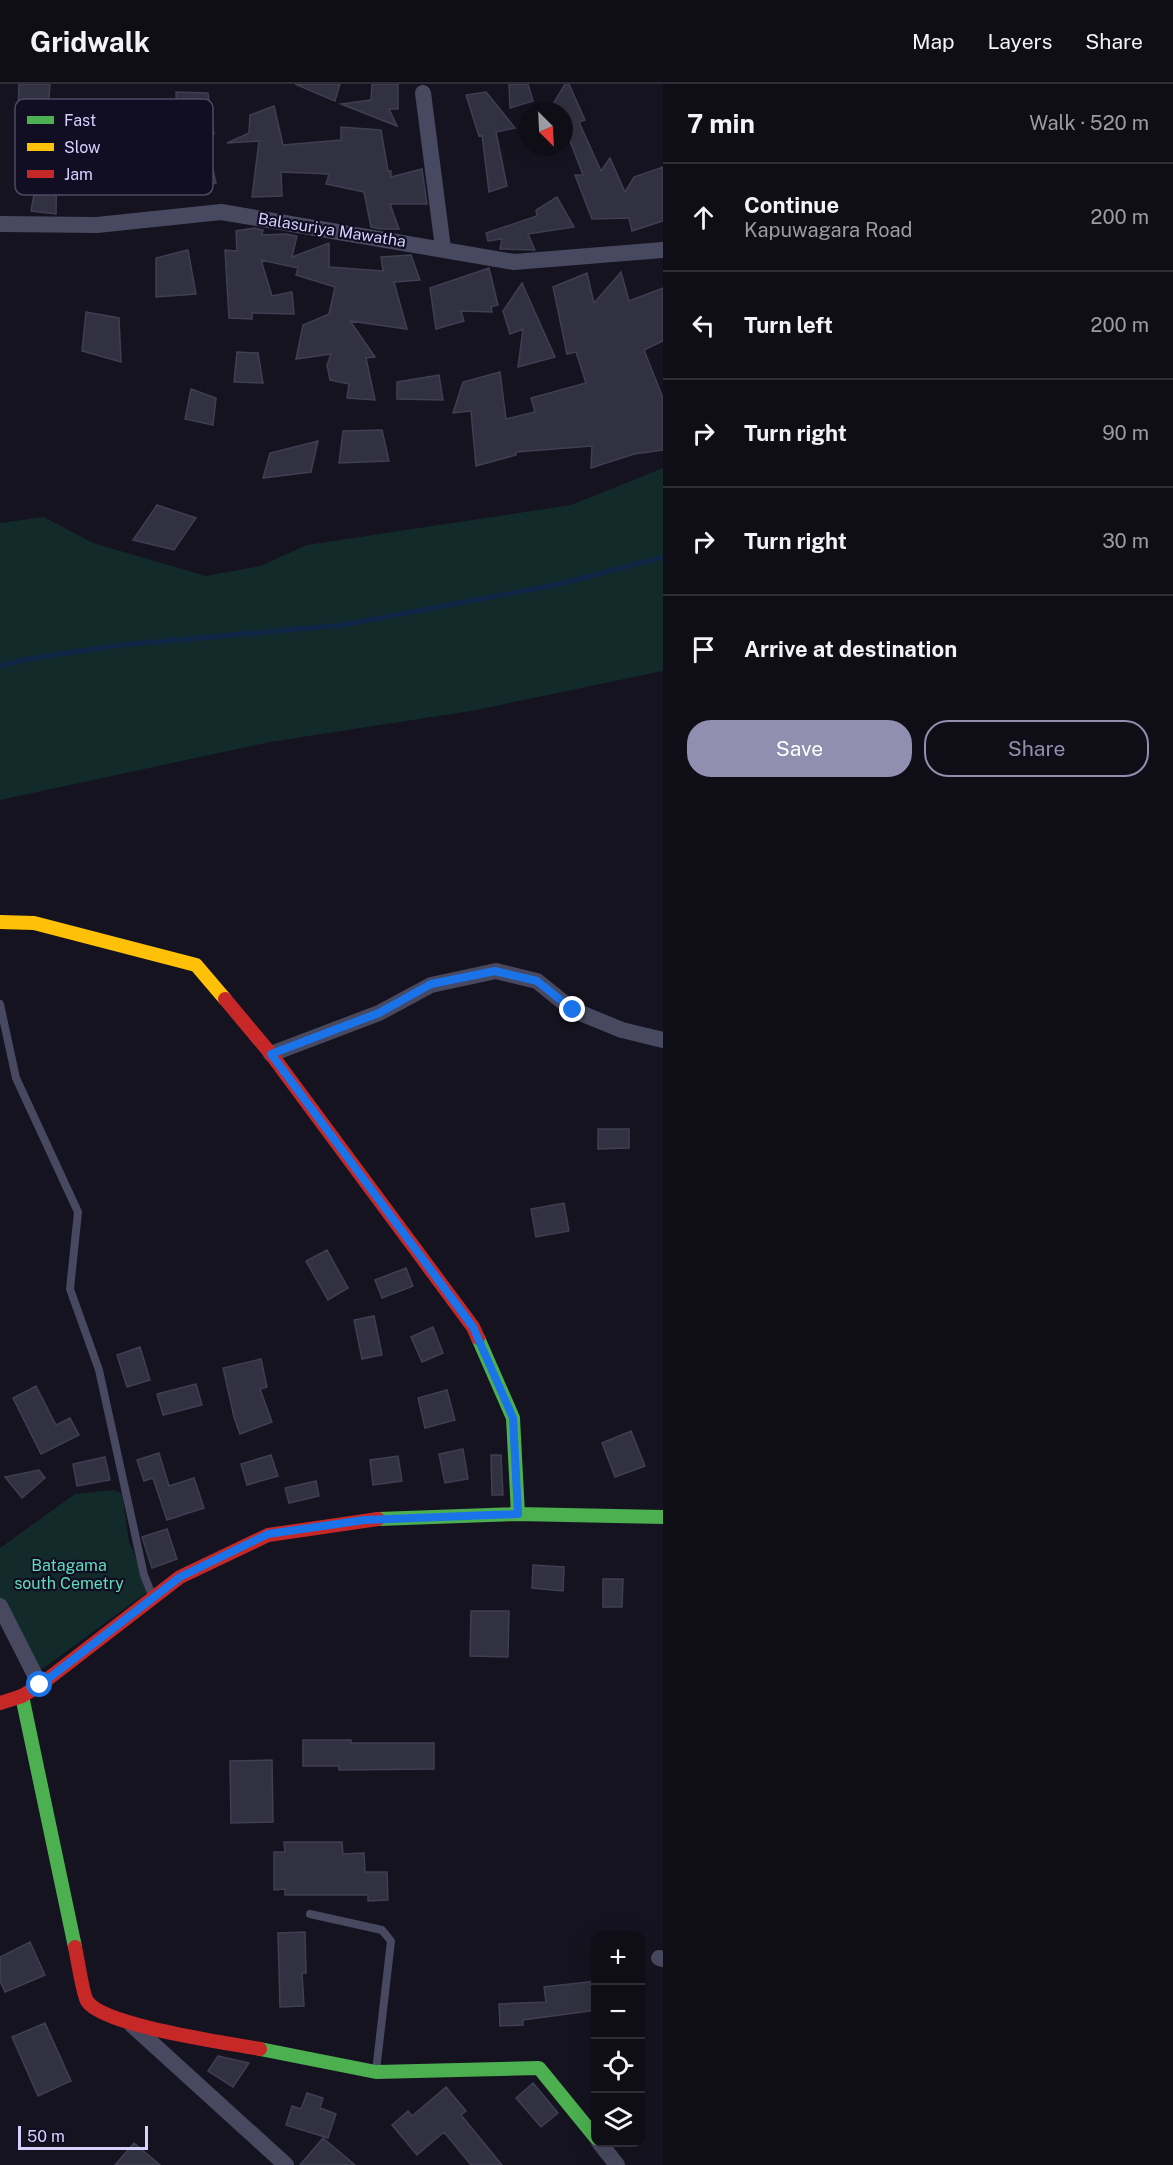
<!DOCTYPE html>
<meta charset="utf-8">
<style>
body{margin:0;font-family:"Public Sans",sans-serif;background:#1d1c24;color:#f1f3f6}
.controls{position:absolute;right:18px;bottom:18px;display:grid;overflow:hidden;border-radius:12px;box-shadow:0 6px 24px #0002}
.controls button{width:54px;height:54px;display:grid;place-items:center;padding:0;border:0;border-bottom:2px solid #2f2e36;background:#0f0e17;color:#f1f3f6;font:30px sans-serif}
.compass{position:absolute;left:519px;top:18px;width:54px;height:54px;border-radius:50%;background:#0f0e17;box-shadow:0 6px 24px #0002;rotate:156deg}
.scale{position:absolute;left:18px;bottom:15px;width:130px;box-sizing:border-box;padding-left:6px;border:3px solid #d5d2fe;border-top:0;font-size:16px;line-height:21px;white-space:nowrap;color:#d5d2fe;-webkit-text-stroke:4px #110e24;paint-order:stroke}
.stop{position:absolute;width:18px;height:18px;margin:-14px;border:4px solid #1a73e8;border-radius:50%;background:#fff}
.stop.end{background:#1a73e8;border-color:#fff;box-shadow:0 2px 6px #0008}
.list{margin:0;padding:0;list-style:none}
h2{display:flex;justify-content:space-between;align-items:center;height:78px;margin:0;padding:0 24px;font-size:26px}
h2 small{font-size:20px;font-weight:400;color:#9b9ca1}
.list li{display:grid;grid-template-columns:39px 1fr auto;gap:18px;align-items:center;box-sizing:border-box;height:108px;padding:0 24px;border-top:2px solid #2f2e36}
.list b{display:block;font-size:22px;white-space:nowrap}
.list p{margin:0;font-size:20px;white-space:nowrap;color:#9b9ca1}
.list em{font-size:20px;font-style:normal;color:#9b9ca1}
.actions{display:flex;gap:12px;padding:18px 24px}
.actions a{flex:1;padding:14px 0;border:2px solid #918fb0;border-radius:24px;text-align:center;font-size:21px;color:#918fb0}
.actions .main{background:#918fb0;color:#fff}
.icon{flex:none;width:33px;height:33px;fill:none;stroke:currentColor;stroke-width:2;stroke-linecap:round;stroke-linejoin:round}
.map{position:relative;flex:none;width:663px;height:2081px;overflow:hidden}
header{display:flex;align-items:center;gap:36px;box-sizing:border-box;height:84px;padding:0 30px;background:#0f0e17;border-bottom:2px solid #2f2e36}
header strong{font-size:28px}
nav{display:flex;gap:33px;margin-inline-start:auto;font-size:21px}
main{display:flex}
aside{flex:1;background:#0f0e17}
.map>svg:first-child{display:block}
.green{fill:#122a29}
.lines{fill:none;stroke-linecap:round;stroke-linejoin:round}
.stream{stroke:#0e2545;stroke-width:5}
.building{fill:#323141;stroke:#403e52;stroke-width:1.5}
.lane{stroke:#484860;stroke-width:8}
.street{stroke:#484860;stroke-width:16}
.fast{stroke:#4caf50;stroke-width:14}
.slow{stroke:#ffc107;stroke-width:14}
.jam{stroke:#c62828;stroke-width:14}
.route{stroke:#1a73e8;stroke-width:8}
.labels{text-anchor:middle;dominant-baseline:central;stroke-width:4.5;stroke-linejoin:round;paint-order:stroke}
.street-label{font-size:16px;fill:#d5d2fe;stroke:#110e24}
.park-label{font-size:16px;fill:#5edeb8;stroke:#110e24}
.key{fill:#110e24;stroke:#4c4965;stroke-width:1.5}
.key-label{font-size:16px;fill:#d5d2fe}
</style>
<header>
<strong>Gridwalk</strong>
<nav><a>Map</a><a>Layers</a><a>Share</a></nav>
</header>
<main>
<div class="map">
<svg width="663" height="2081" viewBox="0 0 663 2081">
<rect width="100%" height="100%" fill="#14131f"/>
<!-- green -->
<path class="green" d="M663,384V587L471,627L270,658L0,716V439L44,433L93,459L206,492L260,482L307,461L571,421Z
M113,1406L122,1409L129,1458L150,1506L37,1589L0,1525V1464L75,1410Z"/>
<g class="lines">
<!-- stream -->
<path class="stream" d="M0,582L27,575L122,561L343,541L560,500L663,473"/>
</g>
<!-- building -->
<path class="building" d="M19,0H50L48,26H18Z
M295,0H340L335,17Z
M372,0H398V25H389L397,42L341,20L371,16Z
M509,0H528L533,17L510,24Z
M565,0H569L585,36L579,38L601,87L610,74L625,108L634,93L663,83V137L632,147L629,134L592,135L575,91H583L570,57H564V27H549Z
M176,8L208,9L214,50L177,49Z
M486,8L515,44L496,48L507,102L489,108L482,51L479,52L466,11Z
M274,22L283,61L341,56V43L381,46L388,87H391V93L422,85L427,120H390L399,145H381L371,143L364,108L326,100L329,90L281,88L282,112L252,113L259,57L227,59L249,49L250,31Z
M57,64L56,130L31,127L41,72Z
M209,68L216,99L191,101L184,80Z
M557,113L574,143L528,150L535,166L500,165L502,155L488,157L486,149L537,132L536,126Z
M254,144L263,146L262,151L286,150L297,152L292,173L329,159V183L383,187L381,173L411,171L420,196L394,198L407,245L350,237L375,273L366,274L375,316L347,314L349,300L330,296L327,281L331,270L296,275L303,241L329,230L335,203L296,191L298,184L261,176L272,212L292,208L294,230L252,229V235L229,234L225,166L237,167L236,147Z
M188,166L196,210L156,213V174Z
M489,184L498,221L491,223L492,228L461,227L464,237L436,245L430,204Z
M621,188L629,217L663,204V257L644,266L663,314V366L634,370L591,384L592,362L516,368V371L476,382L471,327L453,329L463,298L500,288L506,335L535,328L531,314L586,299L576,268L567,270L553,203L587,189L594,219Z
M522,199L555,273L518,283L523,245L510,250L503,227Z
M86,228L119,234L121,278L82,267Z
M237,268L258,269L263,299L234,298Z
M439,291L443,316L397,315V298Z
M191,305L216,314L213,341L185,335Z
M382,346L389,377L339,379L343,347Z
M318,357L311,388L263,394L270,369Z
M157,421L196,434L174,466L133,456Z
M598,1045H629V1064L598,1065Z
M564,1119L569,1147L536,1153L531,1125Z
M327,1166L348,1204L328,1216L306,1177Z
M406,1184L413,1202L382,1214L375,1196Z
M374,1232L382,1271L362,1275L354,1236Z
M433,1243L443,1269L422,1278L411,1253Z
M140,1263L150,1296L127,1303L117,1271Z
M261,1275L267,1303L260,1305L272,1338L240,1350L234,1333L223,1284Z
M196,1300L202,1321L163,1331L157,1310Z
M36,1302L56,1341L70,1334L79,1351L41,1370L13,1314Z
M447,1306L455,1336L425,1344L418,1314Z
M631,1347L645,1382L615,1393L602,1359Z
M463,1365L468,1395L445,1399L439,1370Z
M159,1369L169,1402L194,1394L204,1424L167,1436L153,1394L144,1397L137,1376Z
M271,1371L278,1392L247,1401L241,1380Z
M491,1371H501L503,1411H492Z
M398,1372L402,1397L373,1401L370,1376Z
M105,1373L110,1396L77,1402L73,1380Z
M39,1386L45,1394L22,1414L5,1393Z
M316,1397L319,1412L289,1419L285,1404Z
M167,1445L177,1475L152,1484L142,1453Z
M533,1481L564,1483L563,1507L532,1504Z
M603,1495H623L622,1523H603Z
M471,1527H509L508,1573L470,1572Z
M303,1656H351V1659H434V1685L339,1686V1682H303Z
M272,1676L273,1738L231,1739L230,1677Z
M284,1758H342L343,1770L364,1769L365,1788H387L388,1816L368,1817V1811H285V1805L274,1806V1768H285Z
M305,1848L306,1889H302L304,1922L280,1923L278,1849Z
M30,1858L45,1891L5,1908L0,1897V1873Z
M596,1897V1926L523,1936V1941L500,1942L499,1920L546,1918L544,1903Z
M45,1939L71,1997L38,2012L12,1953Z
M218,1972L249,1979L233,2003L208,1987Z
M533,1999L558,2029L541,2043L516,2014Z
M446,2003L466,2027L461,2031L502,2081H471L444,2048L417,2071L392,2041L408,2027L412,2032Z
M307,2009L323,2014L320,2024L336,2030L328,2054L286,2041L292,2022L301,2025Z
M323,2054L355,2081H300Z
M134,2059L160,2081H115Z"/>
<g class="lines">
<!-- lane -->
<path class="lane" d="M0,920L16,994L78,1128L70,1205L99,1286L144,1491L152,1511
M310,1830L382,1846L391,1857L376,1987"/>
<!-- street -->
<path class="street" d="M423,9L443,164
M0,140L97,141L221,128L514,178L663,166
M271,970L379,929L431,901L496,887L537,897L573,926L622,946L663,956
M0,1522L40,1601
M659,1874L663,1875
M132,1941L286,2081
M599,2058L617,2081"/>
<!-- fast -->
<path class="fast" d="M478,1254L513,1334L518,1430
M378,1435L518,1430L663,1433
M22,1612L75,1863
M260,1965L376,1988L539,1984L596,2054"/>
<!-- slow -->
<path class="slow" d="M0,838L34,839L196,881L225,915"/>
<!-- jam -->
<path class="jam" d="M225,915L271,970L473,1243L478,1254
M0,1619L22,1612L40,1601L180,1493L268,1451L378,1435
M75,1863C77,1872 83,1911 87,1917C103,1942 228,1959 260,1965"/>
</g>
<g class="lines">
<!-- route -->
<path class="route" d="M40,1601L180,1493L268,1450L364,1436L518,1430L513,1334L473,1243L271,970L379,929L431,900L495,887L537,897L573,926"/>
</g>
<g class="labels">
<!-- street labels -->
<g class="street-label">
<text transform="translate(332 146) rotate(9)">Balasuriya Mawatha</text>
</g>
<!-- park labels -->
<g class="park-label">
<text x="69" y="1481">Batagama<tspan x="69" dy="18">south Cemetry</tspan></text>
</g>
</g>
<!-- legend -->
<rect x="15" y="15" width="198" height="96" rx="9" class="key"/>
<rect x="27" y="32" width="27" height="8" fill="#4caf50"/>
<rect x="27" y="59" width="27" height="8" fill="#ffc107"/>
<rect x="27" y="86" width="27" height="8" fill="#c62828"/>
<g class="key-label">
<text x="64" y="42">Fast</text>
<text x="64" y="69">Slow</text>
<text x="64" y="96">Jam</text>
</g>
</svg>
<div class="controls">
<button>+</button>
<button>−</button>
<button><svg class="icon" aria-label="locate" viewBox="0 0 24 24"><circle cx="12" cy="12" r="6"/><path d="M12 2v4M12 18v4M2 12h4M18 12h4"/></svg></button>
<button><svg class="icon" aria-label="layers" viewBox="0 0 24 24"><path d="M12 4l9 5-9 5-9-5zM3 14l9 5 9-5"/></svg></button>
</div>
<svg class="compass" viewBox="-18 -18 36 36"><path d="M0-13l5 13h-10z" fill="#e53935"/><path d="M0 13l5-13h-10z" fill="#9b9ca1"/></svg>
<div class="scale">50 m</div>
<div class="stop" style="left:40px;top:1601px"></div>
<div class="stop end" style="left:573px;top:926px"></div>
</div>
<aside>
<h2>7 min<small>Walk · 520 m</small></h2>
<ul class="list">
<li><svg class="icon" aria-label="ahead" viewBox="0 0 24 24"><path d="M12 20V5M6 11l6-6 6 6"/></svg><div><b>Continue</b><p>Kapuwagara Road</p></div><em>200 m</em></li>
<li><svg class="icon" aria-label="left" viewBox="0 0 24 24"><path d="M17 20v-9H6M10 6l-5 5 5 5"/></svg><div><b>Turn left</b></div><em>200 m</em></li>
<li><svg class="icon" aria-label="right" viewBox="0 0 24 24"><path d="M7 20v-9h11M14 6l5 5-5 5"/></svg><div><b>Turn right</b></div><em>90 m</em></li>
<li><svg class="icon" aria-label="right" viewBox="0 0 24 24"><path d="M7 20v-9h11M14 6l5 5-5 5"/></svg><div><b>Turn right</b></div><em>30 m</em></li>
<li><svg class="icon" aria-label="arrive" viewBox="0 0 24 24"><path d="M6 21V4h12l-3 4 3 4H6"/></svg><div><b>Arrive at destination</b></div></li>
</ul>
<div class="actions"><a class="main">Save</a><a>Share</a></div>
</aside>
</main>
